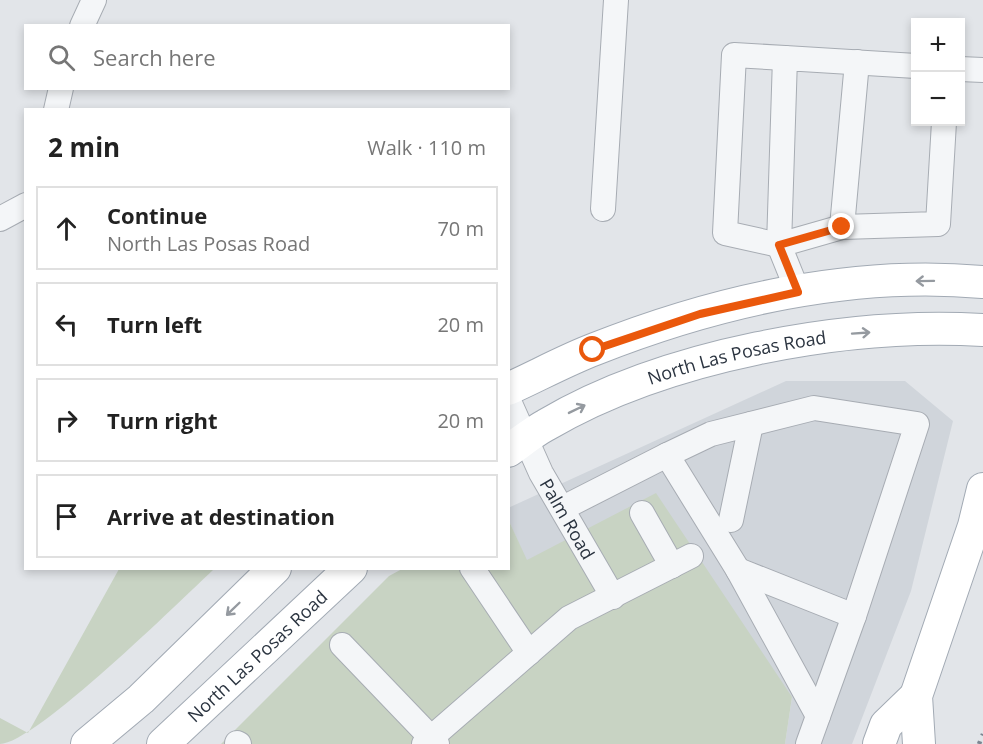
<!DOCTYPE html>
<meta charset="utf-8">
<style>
body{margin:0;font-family:"Open Sans",sans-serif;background:#f6f6f6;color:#222}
.controls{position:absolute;right:18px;top:18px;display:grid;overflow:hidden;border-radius:0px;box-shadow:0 3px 9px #0003}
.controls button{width:54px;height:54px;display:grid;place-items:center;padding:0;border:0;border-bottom:2px solid #e0e0e0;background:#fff;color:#222;font:30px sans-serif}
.stop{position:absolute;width:18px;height:18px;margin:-14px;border:4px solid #ea580c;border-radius:50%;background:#fff}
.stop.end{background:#ea580c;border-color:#fff;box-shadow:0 2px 6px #0008}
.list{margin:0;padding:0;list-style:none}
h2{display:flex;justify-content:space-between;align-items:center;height:78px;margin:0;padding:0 24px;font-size:26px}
h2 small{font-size:20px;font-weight:400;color:#767676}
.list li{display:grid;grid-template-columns:39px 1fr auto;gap:18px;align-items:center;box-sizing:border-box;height:84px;margin:0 12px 12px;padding:0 12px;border:2px solid #e0e0e0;border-radius:0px}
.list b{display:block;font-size:22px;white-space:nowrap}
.list p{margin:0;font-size:20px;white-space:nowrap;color:#767676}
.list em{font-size:20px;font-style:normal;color:#767676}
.icon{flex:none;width:33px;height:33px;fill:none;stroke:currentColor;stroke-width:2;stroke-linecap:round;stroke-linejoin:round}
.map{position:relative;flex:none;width:983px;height:744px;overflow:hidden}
.search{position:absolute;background:#fff;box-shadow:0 3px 9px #0003;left:24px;top:24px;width:486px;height:66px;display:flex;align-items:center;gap:15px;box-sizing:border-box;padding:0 21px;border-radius:0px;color:#767676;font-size:22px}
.panel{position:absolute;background:#fff;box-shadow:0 3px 9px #0003;left:24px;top:108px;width:486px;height:462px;border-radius:0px}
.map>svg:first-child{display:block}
.built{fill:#d0d5db}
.green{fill:#c8d3c3}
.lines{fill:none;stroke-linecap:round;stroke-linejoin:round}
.minor-casing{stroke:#a7acb3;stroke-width:26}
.major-casing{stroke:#a2aab4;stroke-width:34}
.minor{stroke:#f4f6f8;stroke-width:24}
.major{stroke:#fff;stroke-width:32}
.rail{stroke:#7c8692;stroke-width:4.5;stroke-dasharray:3 6;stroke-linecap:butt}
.oneway{stroke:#959aa0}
.route{stroke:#ea580c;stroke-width:8}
.labels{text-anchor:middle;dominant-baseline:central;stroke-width:5;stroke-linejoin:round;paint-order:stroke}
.street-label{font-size:18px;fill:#2b3440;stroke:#f1f4f7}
</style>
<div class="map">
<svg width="983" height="744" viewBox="0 0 983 744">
<rect width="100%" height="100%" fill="#e2e5e9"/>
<!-- built -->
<path class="built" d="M786,381H905L953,421L911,591L852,744H785L792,697L526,560L509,521L508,508Z"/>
<!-- green -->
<path class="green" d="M656,493L792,697L785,744H221L389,576L402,569L508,568L509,521L527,560Z
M119,569H214C182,599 35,744 0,744V718L28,733Z"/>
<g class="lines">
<!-- minor casing -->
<g class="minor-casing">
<g id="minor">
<path d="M82,26L94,0"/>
<path d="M785,58L734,55L725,233L779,245L842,227L938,224L944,122"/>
<path d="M960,69L983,70"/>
<path d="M56,110L61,88"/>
<path d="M603,209L616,0"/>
<path d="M0,219L26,205"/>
<path d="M842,227L857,62"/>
<path d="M798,292L779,245L785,58L916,66"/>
<path id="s1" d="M508,399L541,473L613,597"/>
<path d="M667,455L711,434L814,408L917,424L854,616L808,744"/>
<path d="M563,508L667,455L738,570L818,716"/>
<path d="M642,513L672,566"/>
<path d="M731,520L751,424"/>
<path d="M472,568L529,653"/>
<path d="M738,570L854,616"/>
<path d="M342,645L437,744"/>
<path d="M237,743L239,744"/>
<path d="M424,744L569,618L691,556"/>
</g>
</g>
<!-- major casing -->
<g class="major-casing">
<g id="major">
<path d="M508,389C537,376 566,360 595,349C716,301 853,270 983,282"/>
<path id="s2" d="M508,451C521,442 533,432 546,425C665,355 846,322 983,330"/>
<path d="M87,744L141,699L275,568"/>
<path id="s3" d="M163,744L351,568"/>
<path d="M879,744L886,725L916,696"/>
<path d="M919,744L916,696L974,526L983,489"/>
</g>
</g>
<!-- minor -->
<use href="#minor" class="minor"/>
<!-- major -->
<use href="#major" class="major"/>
<!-- rail -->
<path class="rail" d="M979,744L983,734"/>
</g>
<!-- one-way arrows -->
<defs><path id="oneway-shaft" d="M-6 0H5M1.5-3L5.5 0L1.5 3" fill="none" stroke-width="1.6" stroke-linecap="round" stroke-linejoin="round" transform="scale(1.5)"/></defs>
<g class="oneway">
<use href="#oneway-shaft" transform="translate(925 281) rotate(179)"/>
<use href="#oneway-shaft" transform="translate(861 333) rotate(-4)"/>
<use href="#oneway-shaft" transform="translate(577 409) rotate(-26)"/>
<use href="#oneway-shaft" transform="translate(233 609) rotate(136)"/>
</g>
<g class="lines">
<!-- route -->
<path class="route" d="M593,350L700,314L798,292L779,245L842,227"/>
</g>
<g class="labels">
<!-- street labels -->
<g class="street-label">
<text stroke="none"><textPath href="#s2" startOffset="250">North Las Posas Road</textPath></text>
<text stroke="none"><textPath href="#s1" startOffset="134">Palm Road</textPath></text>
<text stroke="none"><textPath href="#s3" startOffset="129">North Las Posas Road</textPath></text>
</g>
</g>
</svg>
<div class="controls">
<button>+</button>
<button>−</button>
</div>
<div class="stop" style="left:593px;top:350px"></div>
<div class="stop end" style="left:842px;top:227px"></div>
<div class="search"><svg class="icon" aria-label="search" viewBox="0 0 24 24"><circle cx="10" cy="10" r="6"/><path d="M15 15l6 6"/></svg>Search here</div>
<section class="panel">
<h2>2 min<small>Walk · 110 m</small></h2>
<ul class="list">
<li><svg class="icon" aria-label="ahead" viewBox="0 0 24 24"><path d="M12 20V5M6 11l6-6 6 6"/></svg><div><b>Continue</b><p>North Las Posas Road</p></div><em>70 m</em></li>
<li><svg class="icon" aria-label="left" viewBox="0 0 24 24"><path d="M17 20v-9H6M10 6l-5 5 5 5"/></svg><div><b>Turn left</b></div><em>20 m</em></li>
<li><svg class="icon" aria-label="right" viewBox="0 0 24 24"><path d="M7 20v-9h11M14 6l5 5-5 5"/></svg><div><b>Turn right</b></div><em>20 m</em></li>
<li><svg class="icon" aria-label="arrive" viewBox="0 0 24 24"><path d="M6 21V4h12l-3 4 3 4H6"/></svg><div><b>Arrive at destination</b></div></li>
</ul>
</section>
</div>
